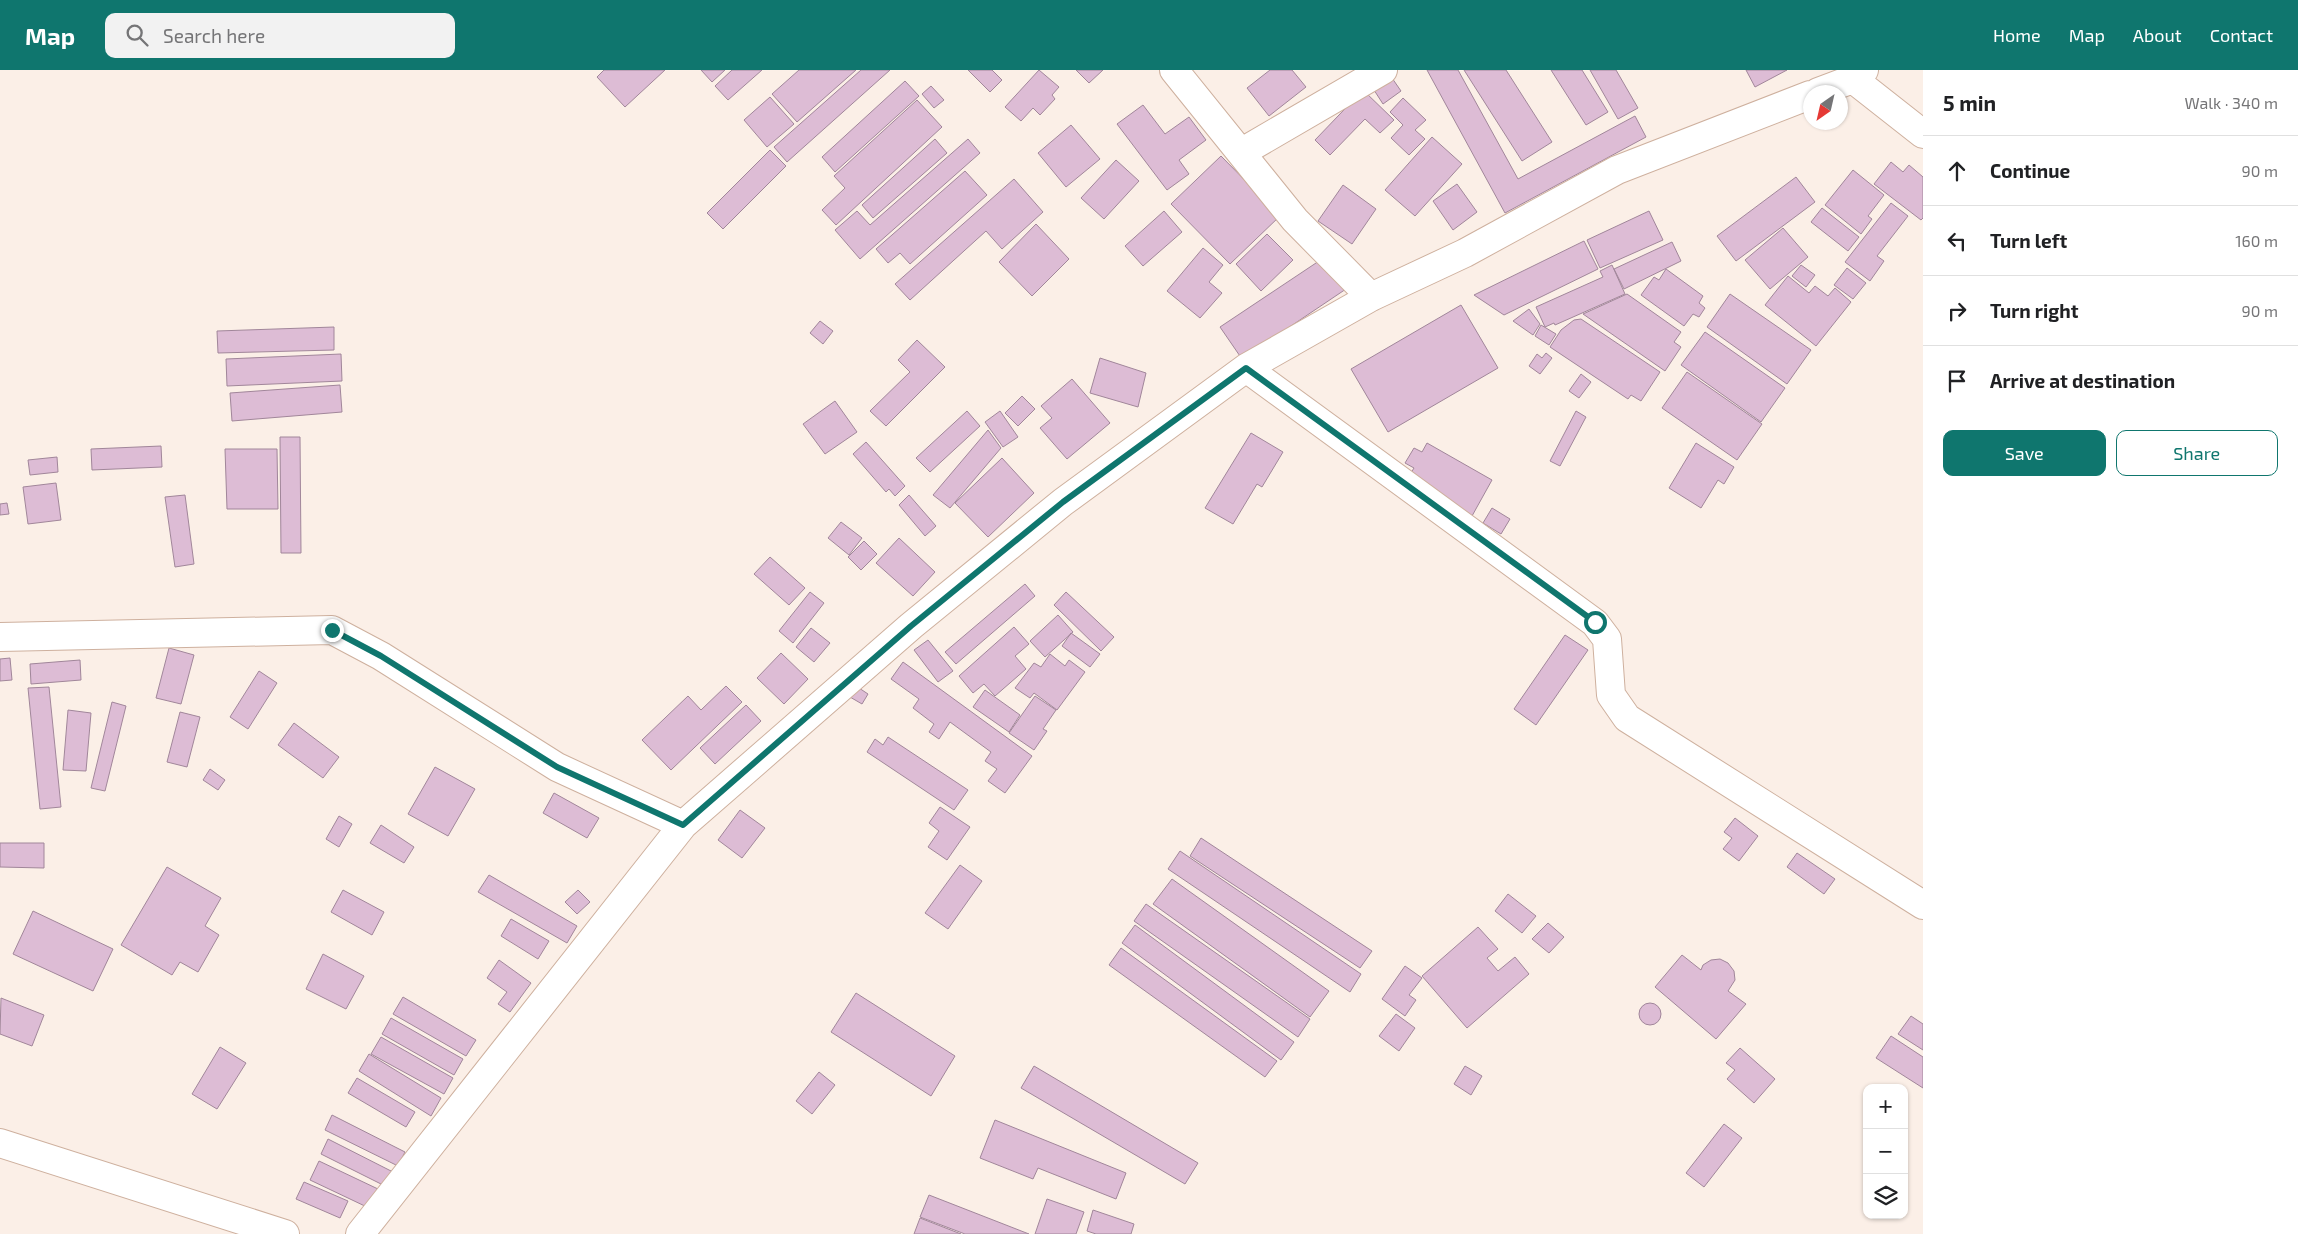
<!DOCTYPE html>
<meta charset="utf-8">
<style>
body{margin:0;font-family:"Exo 2",sans-serif;background:#f2f2f2;color:#202124}
.controls{position:absolute;right:15px;bottom:15px;display:grid;overflow:hidden;border-radius:10px;box-shadow:0 1px 4px #0004}
.controls button{width:45px;height:45px;display:grid;place-items:center;padding:0;border:0;border-bottom:1px solid #e0e0e0;background:#fff;color:#202124;font:25px sans-serif}
.compass{position:absolute;left:1803px;top:15px;width:45px;height:45px;border-radius:50%;background:#fff;box-shadow:0 1px 4px #0004;rotate:214deg}
.stop{position:absolute;width:15px;height:15px;margin:-11px;border:4px solid #0f766e;border-radius:50%;background:#fff}
.stop.end{background:#0f766e;border-color:#fff;box-shadow:0 1px 5px #0008}
.list{margin:0;padding:0;list-style:none}
h2{display:flex;justify-content:space-between;align-items:center;height:65px;margin:0;padding:0 20px;font-size:21px}
h2 small{font-size:16px;font-weight:400;color:#757577}
.list li{display:grid;grid-template-columns:32px 1fr auto;gap:15px;align-items:center;box-sizing:border-box;height:70px;padding:0 20px;border-top:1px solid #e0e0e0}
.list b{display:block;font-size:19px;white-space:nowrap}
.list em{font-size:16px;font-style:normal;color:#757577}
.actions{display:flex;gap:10px;padding:15px 20px}
.actions a{flex:1;padding:11px 0;border:1px solid #0f766e;border-radius:10px;text-align:center;font-size:18px;color:#0f766e}
.actions .main{background:#0f766e;color:#fff}
.icon{flex:none;width:28px;height:28px;fill:none;stroke:currentColor;stroke-width:2;stroke-linecap:round;stroke-linejoin:round}
.map{position:relative;flex:none;width:1923px;height:1164px;overflow:hidden}
header{display:flex;align-items:center;gap:30px;box-sizing:border-box;height:70px;padding:0 25px;background:#0f766e;color:#fff}
header strong{font-size:24px}
nav{display:flex;gap:28px;margin-inline-start:auto;font-size:18px}
.search{width:350px;height:45px;background:#f2f2f2;display:flex;align-items:center;gap:12px;box-sizing:border-box;padding:0 18px;border-radius:10px;color:#757577;font-size:19px}
main{display:flex}
aside{flex:1;background:#fff}
.map>svg:first-child{display:block}
.building{fill:#ddbcd5;stroke:#a1869a}
.lines{fill:none;stroke-linecap:round;stroke-linejoin:round}
.minor-casing{stroke:#ceb09e;stroke-width:30}
.minor{stroke:#fff;stroke-width:28}
.route{stroke:#0f766e;stroke-width:6}
</style>
<header>
<strong>Map</strong>
<div class="search"><svg class="icon" aria-label="search" viewBox="0 0 24 24"><circle cx="10" cy="10" r="6"/><path d="M15 15l6 6"/></svg>Search here</div>
<nav><a>Home</a><a>Map</a><a>About</a><a>Contact</a></nav>
</header>
<main>
<div class="map">
<svg width="1923" height="1164" viewBox="0 0 1923 1164">
<rect width="100%" height="100%" fill="#fbefe7"/>
<!-- building -->
<path class="building" d="M604,0H665L625,37L597,7Z
M701,0H725L712,12Z
M732,0H762L728,30L715,16Z
M799,0H856L797,52L772,24Z
M861,0H890L787,92L774,77Z
M968,0H992L1002,10L990,22Z
M1039,0L1059,17L1052,25L1055,29L1040,45L1033,38L1021,51L1005,37Z
M1076,0H1103L1089,13Z
M1270,0H1292L1306,17L1269,46L1247,18Z
M1427,0H1458L1518,109L1635,46L1646,67L1505,143Z
M1464,0H1506L1552,72L1522,91Z
M1551,0H1582L1608,42L1586,55Z
M1590,0H1616L1638,38L1618,49Z
M1746,0H1787L1755,17Z
M1392,8L1401,21L1383,34L1374,20Z
M905,11L919,26L835,102L822,87Z
M931,16L944,30L934,38L922,24Z
M1363,20L1394,50L1380,63L1365,49L1330,85L1315,70Z
M770,27L794,54L767,77L744,50Z
M1403,28L1426,50L1415,60L1425,69L1409,85L1391,68L1403,55L1390,42Z
M917,30L942,57L836,155L822,140L845,118L834,106Z
M1143,35L1165,64L1189,47L1206,70L1179,90L1189,104L1167,120L1117,54Z
M1071,55L1100,89L1066,117L1038,83Z
M1432,67L1462,94L1415,146L1385,120Z
M935,69L947,83L873,148L862,135Z
M968,69L980,83L860,189L835,160L857,141L870,155Z
M770,80L786,96L723,159L707,143Z
M1221,86L1280,146L1230,194L1171,134Z
M1116,90L1139,111L1104,149L1081,128Z
M1891,92L1903,102L1909,95L1923,107V148L1921,150L1874,114Z
M1853,100L1884,125L1868,146L1872,149L1861,164L1825,135Z
M965,101L987,125L910,194L900,183L888,193L876,179Z
M1796,107L1815,132L1736,191L1717,166Z
M1014,109L1043,142L1002,179L986,161L910,230L895,214Z
M1457,114L1477,142L1453,160L1433,131Z
M1343,115L1376,139L1352,174L1318,151Z
M1891,133L1908,146L1877,186L1884,191L1870,211L1845,192Z
M1822,138L1859,167L1848,181L1811,152Z
M1164,141L1182,162L1143,196L1125,176Z
M1649,141L1663,170L1600,198L1587,170Z
M1036,154L1069,189L1032,226L999,192Z
M1783,158L1808,187L1770,219L1745,190Z
M1267,164L1293,190L1261,221L1236,194Z
M1584,171L1598,199L1504,245L1474,225Z
M1672,172L1681,191L1624,219L1614,199Z
M1203,178L1223,195L1209,212L1222,223L1200,248L1167,221Z
M1325,187L1346,219L1242,289L1220,257Z
M1612,195L1625,224L1555,255L1554,253L1545,257L1536,237L1603,207L1600,201Z
M1801,195L1815,205L1806,217L1792,206Z
M1847,198L1866,213L1853,229L1834,215Z
M1666,199L1703,226L1699,233L1705,238L1699,247L1693,244L1684,256L1641,225L1654,207L1659,210Z
M1788,206L1809,223L1815,216L1828,226L1835,218L1851,232L1816,276L1765,235Z
M1627,224L1681,262L1674,272L1681,277L1665,301L1583,244Z
M1730,224L1811,280L1787,314L1707,257Z
M1461,235L1498,298L1388,362L1351,299Z
M1529,239L1540,254L1533,265L1513,251Z
M1581,249L1660,302L1641,331L1631,325L1628,329L1550,277L1561,260L1574,250Z
M820,251L833,261L823,274L810,263Z
M1541,255L1556,264L1549,275L1535,266Z
M334,257V280L218,283L217,261Z
M1705,262L1785,318L1761,352L1681,295Z
M917,270L945,297L886,356L870,341L910,302L898,290Z
M1546,283L1552,288L1540,304L1529,296L1537,284L1542,288Z
M341,284L342,311L227,316L226,289Z
M1100,288L1146,303L1138,337L1090,323Z
M1687,302L1762,354L1737,390L1662,338Z
M1581,304L1591,312L1579,328L1569,321Z
M1072,309L1110,353L1067,389L1040,358L1052,348L1041,336Z
M340,315L342,342L232,351L230,323Z
M1022,326L1035,339L1018,356L1005,343Z
M835,331L857,362L825,384L803,354Z
M967,341L980,356L930,402L916,388Z
M1000,341L1018,367L1003,377L985,352Z
M1576,341L1586,347L1560,396L1550,391Z
M988,360L1001,378L950,438L933,425Z
M1251,363L1283,382L1262,417L1257,414L1233,454L1205,438Z
M280,367H300L301,483H281Z
M866,372L905,416L895,426L889,419L886,422L853,384Z
M1427,373L1492,410L1472,446L1407,409L1414,398L1405,393L1414,378L1422,382Z
M1696,373L1734,397L1724,414L1718,410L1701,438L1669,418Z
M161,376L162,397L92,400L91,379Z
M225,379H277L278,439H227Z
M57,387L58,402L30,405L28,390Z
M1002,388L1034,423L988,467L955,433Z
M56,413L61,450L28,454L23,417Z
M185,425L194,494L175,497L165,427Z
M909,425L936,456L925,466L899,435Z
M7,433L9,444L0,445V434Z
M1492,438L1510,449L1501,464L1483,453Z
M841,452L862,468L849,485L828,468Z
M899,468L935,502L913,526L876,493Z
M864,471L877,484L861,500L848,487Z
M770,487L805,518L789,535L754,504Z
M1025,514L1035,526L956,594L945,582Z
M810,522L824,533L793,573L779,561Z
M1066,522L1114,567L1101,581L1054,535Z
M1058,545L1073,562L1045,587L1030,571Z
M1014,557L1029,574L1015,586L1026,599L995,626L984,614L973,623L959,606Z
M811,558L830,573L814,592L796,577Z
M1071,563L1100,584L1090,597L1062,576Z
M1565,565L1588,580L1536,655L1514,639Z
M928,570L953,601L938,612L914,580Z
M169,578L194,585L181,634L156,628Z
M781,583L808,609L784,634L757,608Z
M1050,584L1065,596L1069,590L1085,602L1057,640L1034,623L1030,628L1015,618L1034,593L1041,597Z
M10,588L12,610L0,611V589Z
M80,590L81,610L31,614L30,594Z
M903,592L1032,686L1005,723L988,711L997,699L985,691L991,682L950,652L939,669L929,662L934,654L913,638L919,629L891,609Z
M259,601L277,613L248,659L230,647Z
M726,616L742,632L671,700L642,670L688,626L701,640Z
M856,616L868,624L862,634L850,627Z
M49,617L61,737L40,739L28,618Z
M985,620L1020,645L1009,662L973,637Z
M1035,626L1056,640L1043,659L1047,661L1034,680L1009,663Z
M112,632L126,636L105,721L91,718Z
M746,635L761,651L715,694L700,678Z
M68,640L91,643L86,701L63,700Z
M180,642L200,647L187,697L167,692Z
M294,653L339,687L323,708L278,675Z
M888,667L968,720L954,740L867,682L875,669L883,675Z
M435,697L475,719L448,766L408,744Z
M210,699L225,710L218,720L203,710Z
M554,723L599,748L587,768L543,743Z
M940,737L970,757L947,790L928,777L939,761L929,753Z
M740,740L765,758L742,788L718,770Z
M339,746L352,754L339,777L326,769Z
M1735,748L1758,766L1739,791L1723,779L1732,768L1724,762Z
M381,755L414,777L404,793L370,773Z
M1201,768L1372,881L1360,898L1190,786Z
M0,773H44V798L0,797Z
M1180,781L1361,904L1350,922L1168,799Z
M1797,783L1835,809L1824,824L1787,797Z
M960,795L982,811L948,859L925,843Z
M167,797L221,828L205,856L219,865L198,902L180,892L172,905L121,875Z
M489,805L577,856L567,873L478,822Z
M1172,809L1329,921L1310,947L1153,834Z
M343,820L384,842L372,865L331,842Z
M578,820L590,832L577,844L565,832Z
M1508,824L1536,846L1522,863L1495,841Z
M1146,834L1310,949L1298,967L1134,851Z
M33,841L113,879L93,921L13,884Z
M511,849L549,871L538,889L501,866Z
M1548,853L1564,867L1549,883L1532,869Z
M1135,855L1294,972L1281,990L1122,873Z
M1478,857L1498,879L1487,888L1498,901L1515,887L1529,904L1467,958L1422,906Z
M1121,878L1277,991L1265,1007L1109,895Z
M323,884L364,906L346,939L306,919Z
M1682,885L1701,900L1703,895L1711,890L1720,889L1728,893L1734,901L1735,910L1728,921L1746,934L1716,969L1655,917Z
M499,890L531,913L510,942L498,934L507,922L487,908Z
M1405,896L1422,908L1409,925L1416,930L1405,946L1382,929Z
M856,923L955,986L931,1026L831,962Z
M403,927L476,970L466,986L393,944Z
M1,928L44,945L32,976L0,964Z
M1639 944a11 11 0 1 1 22 0a11 11 0 1 1-22 0Z
M1396,944L1415,958L1399,981L1379,966Z
M1911,946L1923,954V980L1898,964Z
M391,948L463,989L454,1005L382,964Z
M1891,966L1923,987V1018L1876,988Z
M381,967L453,1008L444,1024L371,984Z
M220,977L246,993L217,1039L192,1024Z
M1740,978L1775,1009L1754,1033L1727,1009L1735,1000L1726,993Z
M369,984L441,1028L431,1046L359,1001Z
M1034,996L1198,1093L1185,1114L1021,1018Z
M1465,996L1482,1006L1471,1025L1454,1014Z
M819,1002L835,1015L812,1044L796,1031Z
M357,1008L415,1042L406,1057L348,1023Z
M332,1045L405,1082L398,1096L325,1060Z
M995,1050L1126,1103L1116,1129L1038,1098L1033,1109L980,1088Z
M1724,1054L1742,1068L1704,1117L1686,1103Z
M328,1069L393,1102L385,1116L321,1084Z
M319,1091L378,1119L369,1138L310,1110Z
M304,1112L348,1131L340,1148L296,1129Z
M929,1125L1029,1164H965L920,1147Z
M1047,1129L1084,1142L1076,1164H1035Z
M1093,1140L1134,1154L1131,1164H1096L1087,1161Z
M920,1148L961,1164H914Z"/>
<g class="lines">
<!-- minor casing -->
<g class="minor-casing">
<path id="minor" d="M1174,0L1295,150L1371,227
M1853,9L1923,64
M1818,22L1853,9L1864,0
M1242,82L1383,0
M1246,298L1595,553L1607,569L1611,625L1627,648L1923,835
M0,567L332,560L381,586L557,697L683,755L911,556L1063,432L1246,298L1371,227L1465,183L1617,100L1810,25
M0,1073L285,1164
M360,1164L683,755"/>
</g>
<!-- minor -->
<use href="#minor" class="minor"/>
</g>
<g class="lines">
<!-- route -->
<path class="route" d="M332,560L381,586L557,697L683,755L911,556L1063,432L1246,298L1595,552"/>
</g>
</svg>
<div class="controls">
<button>+</button>
<button>−</button>
<button><svg class="icon" aria-label="layers" viewBox="0 0 24 24"><path d="M12 4l9 5-9 5-9-5zM3 14l9 5 9-5"/></svg></button>
</div>
<svg class="compass" viewBox="-18 -18 36 36"><path d="M0-13l5 13h-10z" fill="#e53935"/><path d="M0 13l5-13h-10z" fill="#757577"/></svg>
<div class="stop" style="left:1595px;top:552px"></div>
<div class="stop end" style="left:332px;top:560px"></div>
</div>
<aside>
<h2>5 min<small>Walk · 340 m</small></h2>
<ul class="list">
<li><svg class="icon" aria-label="ahead" viewBox="0 0 24 24"><path d="M12 20V5M6 11l6-6 6 6"/></svg><div><b>Continue</b></div><em>90 m</em></li>
<li><svg class="icon" aria-label="left" viewBox="0 0 24 24"><path d="M17 20v-9H6M10 6l-5 5 5 5"/></svg><div><b>Turn left</b></div><em>160 m</em></li>
<li><svg class="icon" aria-label="right" viewBox="0 0 24 24"><path d="M7 20v-9h11M14 6l5 5-5 5"/></svg><div><b>Turn right</b></div><em>90 m</em></li>
<li><svg class="icon" aria-label="arrive" viewBox="0 0 24 24"><path d="M6 21V4h12l-3 4 3 4H6"/></svg><div><b>Arrive at destination</b></div></li>
</ul>
<div class="actions"><a class="main">Save</a><a>Share</a></div>
</aside>
</main>
